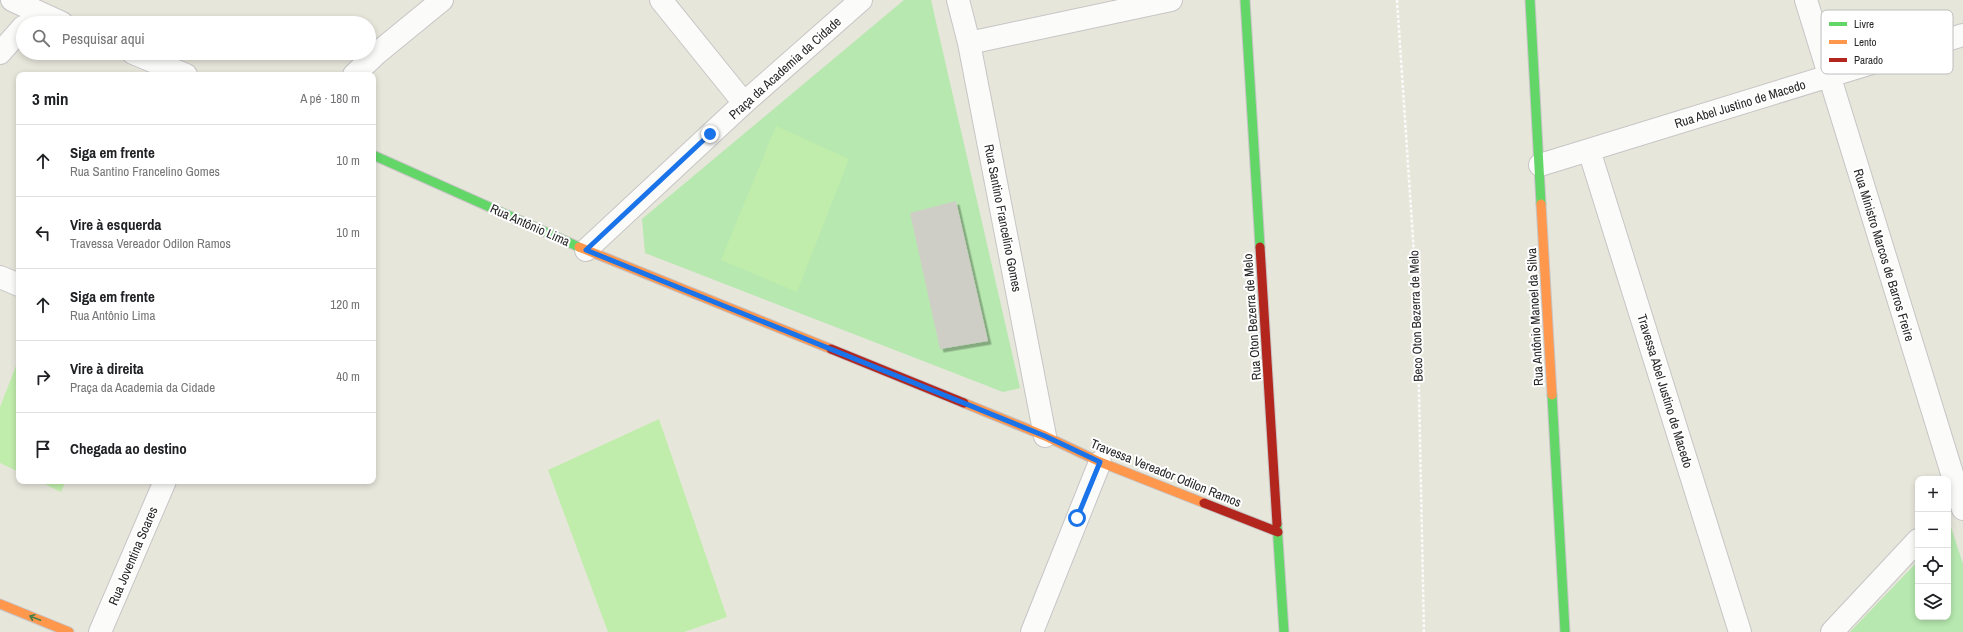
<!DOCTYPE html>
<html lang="pt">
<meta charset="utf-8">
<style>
body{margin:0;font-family:"Archivo Narrow",sans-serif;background:#f6f6f6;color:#202124}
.controls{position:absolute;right:12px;bottom:12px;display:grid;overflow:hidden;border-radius:8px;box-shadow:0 2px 6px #0003}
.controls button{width:36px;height:36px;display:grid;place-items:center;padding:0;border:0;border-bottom:1px solid #e0e0e0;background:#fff;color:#202124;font:20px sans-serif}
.stop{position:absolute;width:12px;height:12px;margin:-9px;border:3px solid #1a73e8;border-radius:50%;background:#fff}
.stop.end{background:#1a73e8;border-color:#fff;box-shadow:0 1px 4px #0008}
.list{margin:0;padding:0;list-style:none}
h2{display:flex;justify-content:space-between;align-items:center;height:52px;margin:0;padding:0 16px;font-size:17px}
h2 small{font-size:13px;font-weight:400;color:#757577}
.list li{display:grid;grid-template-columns:26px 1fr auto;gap:12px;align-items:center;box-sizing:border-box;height:72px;padding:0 16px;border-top:1px solid #e0e0e0}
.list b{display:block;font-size:15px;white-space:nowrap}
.list p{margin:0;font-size:13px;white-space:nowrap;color:#757577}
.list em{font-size:13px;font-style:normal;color:#757577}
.icon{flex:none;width:22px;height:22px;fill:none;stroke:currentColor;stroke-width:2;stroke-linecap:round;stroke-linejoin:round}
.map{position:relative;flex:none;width:1963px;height:632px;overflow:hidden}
.search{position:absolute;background:#fff;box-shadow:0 2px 6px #0003;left:16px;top:16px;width:360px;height:44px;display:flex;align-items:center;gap:10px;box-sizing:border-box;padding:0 14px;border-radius:22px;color:#757577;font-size:15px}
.panel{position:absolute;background:#fff;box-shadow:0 2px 6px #0003;left:16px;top:72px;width:360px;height:412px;border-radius:8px}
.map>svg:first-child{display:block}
.green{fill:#b6e8af}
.pitch{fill:#c1edac}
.building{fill:#cfcec6;filter:url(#shadow)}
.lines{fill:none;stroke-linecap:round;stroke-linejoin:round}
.street-casing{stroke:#c7c5c5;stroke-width:24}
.fast-casing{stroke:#c7c5c5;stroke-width:11}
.slow-casing{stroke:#c7c5c5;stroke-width:11}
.jam-casing{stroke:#c7c5c5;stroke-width:11}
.path{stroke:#fbfbfa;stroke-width:2.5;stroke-dasharray:3 2;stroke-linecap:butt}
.street{stroke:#fbfbfa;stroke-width:22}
.fast{stroke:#63d668;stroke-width:9}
.slow{stroke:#ff974d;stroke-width:9}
.jam{stroke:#b3261e;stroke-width:9}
.oneway{stroke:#457e48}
.route{stroke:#1a73e8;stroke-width:5}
.labels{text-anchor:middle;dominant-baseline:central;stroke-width:4;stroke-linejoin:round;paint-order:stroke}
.street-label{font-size:13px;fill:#272727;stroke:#fff}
.key{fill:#fff;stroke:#bebebe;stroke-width:1}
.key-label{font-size:11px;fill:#272727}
</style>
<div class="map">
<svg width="1963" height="632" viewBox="0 0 1963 632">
<defs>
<filter id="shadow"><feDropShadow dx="3.5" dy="3.5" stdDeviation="0" flood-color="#0004"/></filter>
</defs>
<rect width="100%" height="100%" fill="#e7e6db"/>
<!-- green -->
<path class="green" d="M904,0H931L1020,388L1003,392L645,253L642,219Z
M1951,527L1963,564V632H1850L1918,561V617H1948V530Z"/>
<!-- pitch -->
<path class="pitch" d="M776,126L849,159L797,292L721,260Z
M19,358V472L0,463V407Z
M659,419L727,617L684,632H608L548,470Z
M38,481H66L61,492Z"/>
<!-- building -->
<path class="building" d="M956,201L988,341L940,349L910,213Z"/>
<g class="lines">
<!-- street casing -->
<g class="street-casing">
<path id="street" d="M12,0L62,23
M661,0L744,103
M958,0L969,43L1045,436
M1806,0L1963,509
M969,43L1171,0
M0,53L23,27
M133,53L186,75
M354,75L376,54L442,0
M1589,150L1740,632
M1540,165L1963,35
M586,250L744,103L861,0
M0,277L19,285
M100,632L165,481
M1032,632L1100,462
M1832,632L1918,540"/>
</g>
<!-- fast casing -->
<g class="fast-casing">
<path id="fast" d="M1245,0L1260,247
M1530,0L1541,204
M373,155L579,247
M1552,395L1565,632
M1277,524L1284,632"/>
</g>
<!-- slow casing -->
<g class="slow-casing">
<path id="slow" d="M1541,204L1552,395
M579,247L831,349
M964,403L1045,436L1100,462L1204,503
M0,604L69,632"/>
</g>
<!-- jam casing -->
<g class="jam-casing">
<path id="jam" d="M1260,247L1277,524
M831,349L964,403
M1204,503L1278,532"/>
</g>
<!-- path -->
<path class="path" d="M1397,0L1417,298L1424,632"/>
<!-- street -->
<use href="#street" class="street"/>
<!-- fast -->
<use href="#fast" class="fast"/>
<!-- slow -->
<use href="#slow" class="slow"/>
<!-- jam -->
<use href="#jam" class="jam"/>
</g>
<!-- one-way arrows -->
<defs><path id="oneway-shaft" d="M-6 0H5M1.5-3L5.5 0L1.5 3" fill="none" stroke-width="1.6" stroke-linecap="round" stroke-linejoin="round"/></defs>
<use class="oneway" href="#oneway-shaft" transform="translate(35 618) rotate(-158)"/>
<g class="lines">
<!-- route -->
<path class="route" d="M710,134L586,250L1045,436L1100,462L1077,518"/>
</g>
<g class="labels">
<!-- street labels -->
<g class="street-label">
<text transform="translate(785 68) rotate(-42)">Praça da Academia da Cidade</text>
<text transform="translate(1740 104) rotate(-17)">Rua Abel Justino de Macedo</text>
<text transform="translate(1003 218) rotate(79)">Rua Santino Francelino Gomes</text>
<text transform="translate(530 225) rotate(24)">Rua Antônio Lima</text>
<text transform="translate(1884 255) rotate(73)">Rua Ministro Marcos de Barros Freire</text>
<text transform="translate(1416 316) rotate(-92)">Beco Oton Bezerra de Melo</text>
<text transform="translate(1252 317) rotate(-94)">Rua Oton Bezerra de Melo</text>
<text transform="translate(1535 317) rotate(-93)">Rua Antônio Manoel da Silva</text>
<text transform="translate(1665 391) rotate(73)">Travessa Abel Justino de Macedo</text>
<text transform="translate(1166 473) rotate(22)">Travessa Vereador Odilon Ramos</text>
<text transform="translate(133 556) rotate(-67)">Rua Joventina Soares</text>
</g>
</g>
<!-- legend -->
<rect x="1821" y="10" width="132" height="64" rx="6" class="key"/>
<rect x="1829" y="22" width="18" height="4" fill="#63d668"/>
<rect x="1829" y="40" width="18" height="4" fill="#ff974d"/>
<rect x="1829" y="58" width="18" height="4" fill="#b3261e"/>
<g class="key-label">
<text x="1854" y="28">Livre</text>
<text x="1854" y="46">Lento</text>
<text x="1854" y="64">Parado</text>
</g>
</svg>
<div class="controls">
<button>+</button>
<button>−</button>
<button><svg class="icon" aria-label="locate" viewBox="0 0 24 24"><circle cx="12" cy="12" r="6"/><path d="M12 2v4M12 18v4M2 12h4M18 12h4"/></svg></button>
<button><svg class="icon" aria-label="layers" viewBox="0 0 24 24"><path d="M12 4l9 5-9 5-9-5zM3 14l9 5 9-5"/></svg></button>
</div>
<div class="stop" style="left:1077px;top:518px"></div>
<div class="stop end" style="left:710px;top:134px"></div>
<div class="search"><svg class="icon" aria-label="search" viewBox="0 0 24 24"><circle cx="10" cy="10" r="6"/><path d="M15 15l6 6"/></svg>Pesquisar aqui</div>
<section class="panel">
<h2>3 min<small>A pé · 180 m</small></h2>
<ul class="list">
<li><svg class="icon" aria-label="ahead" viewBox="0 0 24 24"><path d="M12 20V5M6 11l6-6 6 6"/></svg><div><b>Siga em frente</b><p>Rua Santino Francelino Gomes</p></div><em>10 m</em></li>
<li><svg class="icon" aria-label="left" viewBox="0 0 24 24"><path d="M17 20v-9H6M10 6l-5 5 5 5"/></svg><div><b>Vire à esquerda</b><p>Travessa Vereador Odilon Ramos</p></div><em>10 m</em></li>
<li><svg class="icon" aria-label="ahead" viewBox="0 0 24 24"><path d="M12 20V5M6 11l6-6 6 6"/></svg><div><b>Siga em frente</b><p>Rua Antônio Lima</p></div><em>120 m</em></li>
<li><svg class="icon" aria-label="right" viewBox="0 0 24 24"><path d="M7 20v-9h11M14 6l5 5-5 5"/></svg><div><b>Vire à direita</b><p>Praça da Academia da Cidade</p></div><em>40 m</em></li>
<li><svg class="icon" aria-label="arrive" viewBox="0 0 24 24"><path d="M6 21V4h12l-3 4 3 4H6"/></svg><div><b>Chegada ao destino</b></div></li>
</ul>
</section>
</div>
